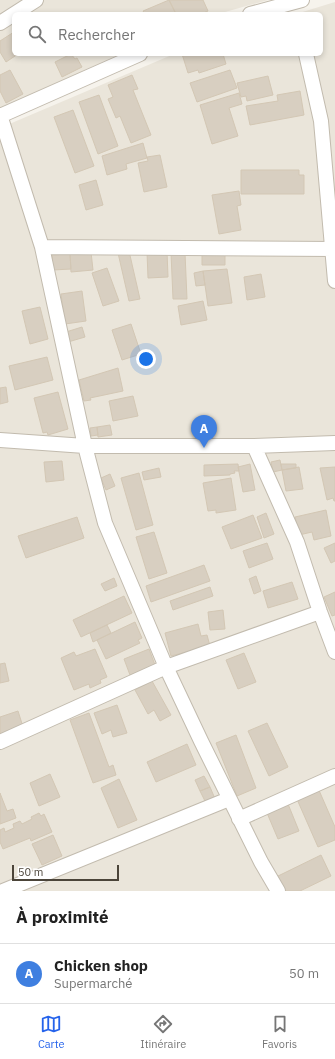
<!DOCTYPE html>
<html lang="fr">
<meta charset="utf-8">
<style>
body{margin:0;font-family:"IBM Plex Sans",sans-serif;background:#f2f2f2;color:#222}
.scale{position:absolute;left:12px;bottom:10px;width:107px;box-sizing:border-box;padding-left:4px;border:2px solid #4b4439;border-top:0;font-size:11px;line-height:14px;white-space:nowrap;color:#4b4439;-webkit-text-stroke:3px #fff;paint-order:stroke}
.you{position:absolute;left:146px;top:359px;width:14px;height:14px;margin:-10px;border:3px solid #fff;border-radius:50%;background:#1a73e8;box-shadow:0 0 0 6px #1a73e833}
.badge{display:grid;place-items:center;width:26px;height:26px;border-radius:50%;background:#2563eb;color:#fff;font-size:13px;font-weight:700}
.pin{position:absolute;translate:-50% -33px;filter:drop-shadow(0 1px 2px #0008)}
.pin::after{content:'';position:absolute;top:21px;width:14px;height:12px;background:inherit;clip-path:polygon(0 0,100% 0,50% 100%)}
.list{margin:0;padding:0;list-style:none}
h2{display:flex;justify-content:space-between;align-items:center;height:52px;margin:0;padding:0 16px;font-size:17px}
h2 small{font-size:13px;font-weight:400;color:#767676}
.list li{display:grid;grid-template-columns:26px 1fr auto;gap:12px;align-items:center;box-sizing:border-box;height:60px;padding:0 16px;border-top:1px solid #e0e0e0}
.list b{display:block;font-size:15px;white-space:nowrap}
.list p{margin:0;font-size:13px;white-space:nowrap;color:#767676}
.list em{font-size:13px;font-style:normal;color:#767676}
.icon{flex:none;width:22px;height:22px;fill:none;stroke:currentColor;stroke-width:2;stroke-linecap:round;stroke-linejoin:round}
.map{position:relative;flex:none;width:335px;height:891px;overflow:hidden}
.search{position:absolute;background:#fff;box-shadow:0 2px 6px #0003;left:12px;right:12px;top:12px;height:44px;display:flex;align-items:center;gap:10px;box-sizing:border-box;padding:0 14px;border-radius:6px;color:#767676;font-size:15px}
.sheet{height:112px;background:#fff}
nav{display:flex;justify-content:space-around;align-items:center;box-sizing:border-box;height:56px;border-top:1px solid #e0e0e0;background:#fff;font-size:11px;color:#767676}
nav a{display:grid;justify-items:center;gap:2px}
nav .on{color:#2563eb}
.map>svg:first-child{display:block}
.residential{fill:#eae5da}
.building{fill:#d8cfc1;stroke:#d3c7b4}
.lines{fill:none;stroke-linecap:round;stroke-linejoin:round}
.minor-casing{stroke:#c2bbae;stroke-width:16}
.minor{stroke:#fff;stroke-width:14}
</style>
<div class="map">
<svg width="335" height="891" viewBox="0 0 335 891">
<rect width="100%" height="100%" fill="#f6f3ec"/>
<!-- residential -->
<path class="residential" d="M0,0H268L218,14H14V54H121L0,108Z
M335,2V891H0V128L174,54H321V14H296Z"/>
<!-- building -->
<path class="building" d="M169,0L176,14H145L143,11Z
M169,0H203L208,11L201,14H176Z
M14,32V54H18L6,62L0,52V41Z
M71,54L75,59L77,58L82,67L62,77L55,62Z
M182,54H223L226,64L199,73L198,70L188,73Z
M10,70L23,94L6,103L0,91V75Z
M230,70L237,88L197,102L190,83Z
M132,75L138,89L133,90L151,135L131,143L120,116L116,118L108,99L113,97L108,85Z
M268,76L273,95L247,101L246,96L241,97L237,83Z
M300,91L304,115L250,125L246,106L278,101L277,95Z
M239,93L242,104L229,108L238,136L212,144L200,105Z
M99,95L118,146L98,154L79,102Z
M73,110L94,166L75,173L54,117Z
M143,143L147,158L126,164L127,169L107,175L102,156Z
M160,155L167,187L144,192L138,163L148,161L147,157Z
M241,170H299V175H304V194H241Z
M96,180L103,205L86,210L79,185Z
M239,191L241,205L237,206L241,230L219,234L212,195Z
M129,251L140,299L129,301L118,253Z
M167,251L168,277L148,278L147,252Z
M91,252L93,270L71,272L70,254Z
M171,253H185L187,299H173Z
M70,254L71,269L53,270L52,255Z
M202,254H225V265H202Z
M107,268L119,301L103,306L92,273Z
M227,269L232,303L208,306L203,271Z
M203,271L205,285L196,286L194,273Z
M261,274L265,297L247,300L244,277Z
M82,291L86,321L65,324L61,294Z
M203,301L207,320L181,325L178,306Z
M40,307L48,339L30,344L22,311Z
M131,324L141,354L122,360L112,330Z
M82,327L85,337L68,342L66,332Z
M47,357L53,380L15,390L9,366Z
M118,368L123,391L90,398L91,400L84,401L79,380Z
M6,387L8,402L0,404V388Z
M58,392L68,429L48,435L47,432L43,433L34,398Z
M133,396L138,416L113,421L109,401Z
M110,425L112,435L98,437L97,427Z
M97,427L98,435L91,436L90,428Z
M280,460L282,470L273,472L271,462Z
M62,461L64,480L46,482L44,462Z
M238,464L239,471H234L235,473L230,474V475L204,476V465Z
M250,464L255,490L243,492L238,467Z
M281,464H296V468L282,470Z
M299,467L303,489L286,491L282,470Z
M335,467V501H334L333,498L327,500L320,468Z
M159,468L161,477L144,480L142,472Z
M139,473L153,525L136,530L121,478Z
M110,474L115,486L106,490L101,478Z
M231,478L236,510L216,513V510L208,511L203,483Z
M326,510L331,536L314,540L312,532L299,535L295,517Z
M266,513L274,534L264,538L257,517Z
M253,515L262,538L231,549L222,527Z
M77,517L84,538L26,558L18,536Z
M154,532L167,573L149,579L136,537Z
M267,543L273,559L249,568L243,551Z
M335,543V561L331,563L324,548Z
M204,565L210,581L151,602L146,586Z
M256,576L261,591L254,594L249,579Z
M114,578L117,586L105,591L101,584Z
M292,582L298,599L268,608L263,591Z
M210,587L213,596L173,610L170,601Z
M335,592V615L332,616L324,597Z
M124,596L132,613L81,637L73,620Z
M223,610L225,629L210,630L208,612Z
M135,622L142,638L138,640L140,643L106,659L97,640Z
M198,624L201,636L207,635L210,646L171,656L165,633Z
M107,625L111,633L93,642L90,633Z
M95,649L107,677L100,680L101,683L90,688L89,684L74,690L61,658L74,652L76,656Z
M149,649L155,665L130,675L124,659Z
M244,653L256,682L238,689L226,660Z
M5,663L9,681L0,683V664Z
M152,681L171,715L160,721L154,710L148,714L135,690Z
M117,705L127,733L113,737L111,730L102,734L94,713Z
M18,711L24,730L0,737V717Z
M89,713L109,767L113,765L116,775L93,783L70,720Z
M267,723L288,767L269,776L248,731Z
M236,735L256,788L237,796L216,743Z
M187,744L196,765L156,782L147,762Z
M50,774L60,797L39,806L30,783Z
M204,776L210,787L200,791L195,780Z
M119,779L137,820L118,828L101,788Z
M210,787L216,801L207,805L200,791Z
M318,788L335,827V840L318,847L296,797Z
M0,793L7,811L13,809L16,818L0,824Z
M288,804L299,831L278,839L267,813Z
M39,813L41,816L44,814L52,832L31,841L30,838L3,849L0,842V830L4,828L5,832L14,828L13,824L20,821L22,824L32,819L31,817Z
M53,835L62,856L42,865L32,844Z
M321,855L331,876L300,891H283L276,877Z"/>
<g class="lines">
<!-- minor casing -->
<g class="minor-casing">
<path id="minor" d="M250,14L302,0
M0,23L36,0
M306,54L321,121L335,281
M0,115L42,247L85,446L105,523L166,667L201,741L261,862L278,891
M0,116L140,54
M42,247L335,249
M0,440L85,446H254L335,443
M254,446L297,542L320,612L335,652
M0,742L166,667L320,612
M239,819L335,776
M3,891L229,799"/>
</g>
<!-- minor -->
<use href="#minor" class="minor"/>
</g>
</svg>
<div class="scale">50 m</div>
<div class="you"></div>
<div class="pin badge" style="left:204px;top:448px;background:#3f7fe0">A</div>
<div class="search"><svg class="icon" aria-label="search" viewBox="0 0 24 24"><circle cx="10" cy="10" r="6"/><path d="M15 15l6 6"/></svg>Rechercher</div>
</div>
<section class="sheet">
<h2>À proximité<small></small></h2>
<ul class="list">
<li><span class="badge" style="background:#3f7fe0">A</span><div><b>Chicken shop</b><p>Supermarché</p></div><em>50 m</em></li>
</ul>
</section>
<nav>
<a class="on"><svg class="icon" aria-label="map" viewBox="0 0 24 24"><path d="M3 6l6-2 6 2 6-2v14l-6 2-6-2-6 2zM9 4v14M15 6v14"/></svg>Carte</a>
<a><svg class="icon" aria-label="directions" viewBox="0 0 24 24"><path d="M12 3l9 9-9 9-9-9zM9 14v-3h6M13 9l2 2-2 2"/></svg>Itinéraire</a>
<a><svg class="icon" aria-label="saved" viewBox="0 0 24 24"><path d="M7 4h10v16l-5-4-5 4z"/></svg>Favoris</a>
</nav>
